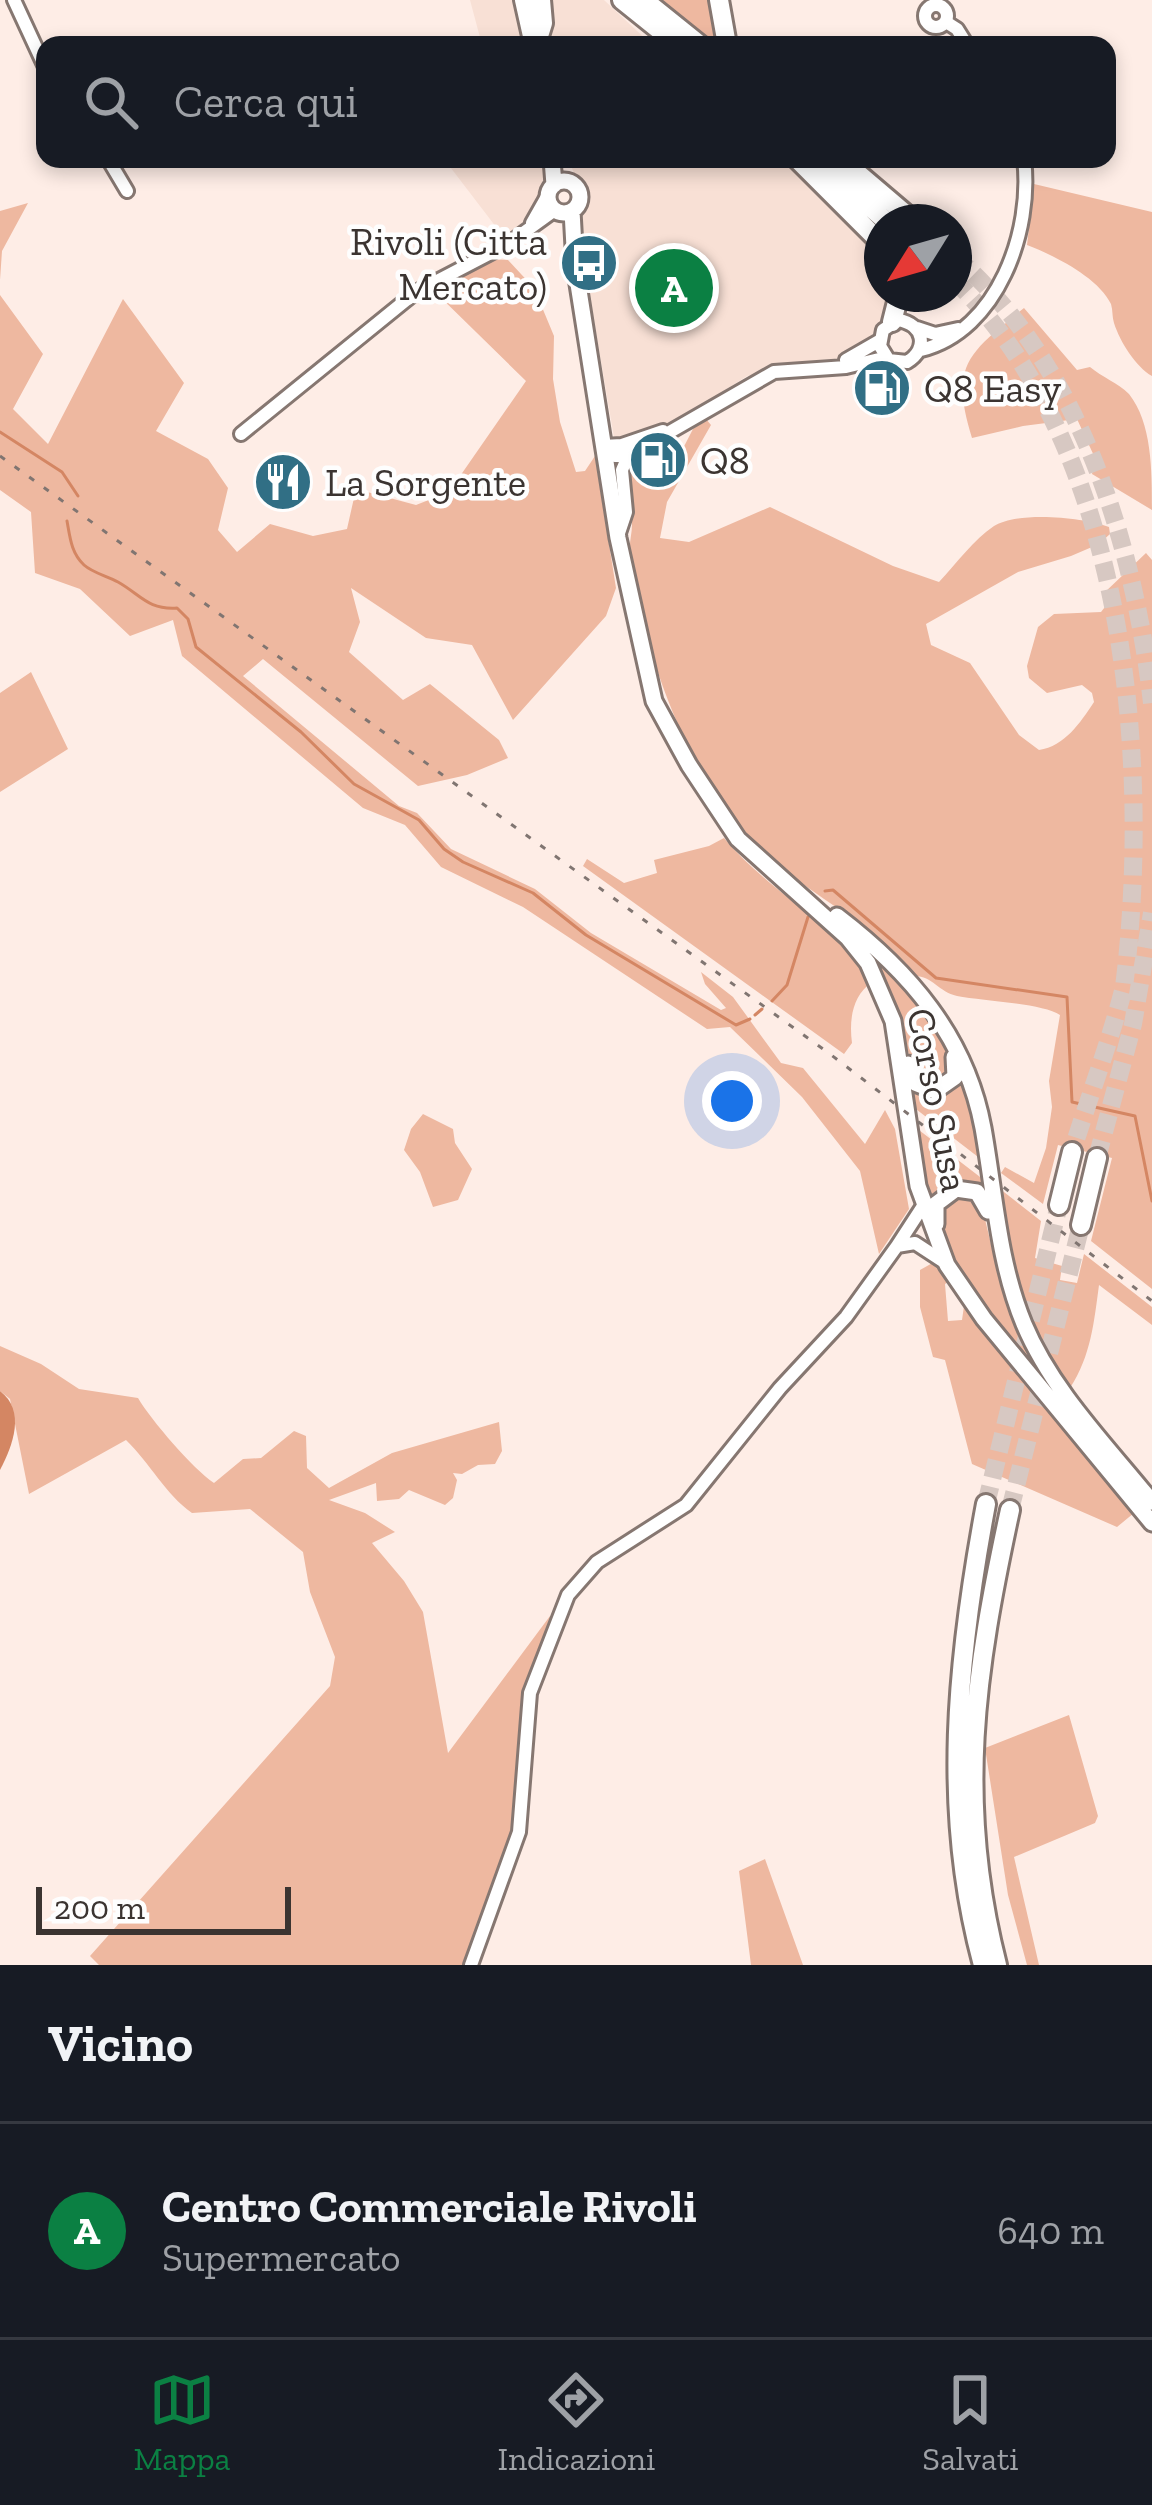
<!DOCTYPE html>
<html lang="it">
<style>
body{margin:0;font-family:"Zilla Slab",serif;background:#20242c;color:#f1f3f6}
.compass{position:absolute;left:864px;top:204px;width:108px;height:108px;border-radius:50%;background:#171b24;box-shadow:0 6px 18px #0003;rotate:233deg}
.scale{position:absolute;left:36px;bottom:30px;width:255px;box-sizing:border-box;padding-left:12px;border:6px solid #3b3431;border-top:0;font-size:33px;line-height:42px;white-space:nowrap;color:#3b3431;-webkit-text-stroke:9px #fefefe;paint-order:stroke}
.you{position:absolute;left:732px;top:1101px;width:42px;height:42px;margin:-30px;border:9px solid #fff;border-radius:50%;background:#1a73e8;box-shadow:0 0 0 18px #1a73e833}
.badge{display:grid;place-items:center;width:78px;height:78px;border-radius:50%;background:#0b8043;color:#fff;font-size:39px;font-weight:700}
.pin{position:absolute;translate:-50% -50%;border:6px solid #fff;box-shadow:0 3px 12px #0006}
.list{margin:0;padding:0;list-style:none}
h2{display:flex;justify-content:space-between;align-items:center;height:156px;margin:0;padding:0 48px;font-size:51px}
h2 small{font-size:39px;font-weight:400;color:#9ea1a6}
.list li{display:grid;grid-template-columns:78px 1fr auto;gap:36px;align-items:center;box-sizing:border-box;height:216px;padding:0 48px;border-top:3px solid #363941}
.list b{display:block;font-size:45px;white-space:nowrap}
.list p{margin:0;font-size:39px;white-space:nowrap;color:#9ea1a6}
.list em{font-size:39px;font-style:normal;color:#9ea1a6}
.icon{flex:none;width:66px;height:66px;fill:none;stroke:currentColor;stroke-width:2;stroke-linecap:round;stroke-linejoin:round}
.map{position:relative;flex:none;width:1152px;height:1965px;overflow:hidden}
.search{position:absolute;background:#171b24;box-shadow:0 6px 18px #0003;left:36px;right:36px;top:36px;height:132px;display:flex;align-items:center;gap:30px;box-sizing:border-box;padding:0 42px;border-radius:24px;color:#9ea1a6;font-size:45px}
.sheet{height:372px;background:#171b24}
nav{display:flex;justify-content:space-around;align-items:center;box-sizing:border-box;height:168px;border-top:3px solid #363941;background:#171b24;font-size:33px;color:#9ea1a6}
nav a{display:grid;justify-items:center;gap:6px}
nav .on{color:#0b8043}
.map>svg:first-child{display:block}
.built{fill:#f8e0d5}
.green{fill:#eeb8a0}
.water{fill:#d48663}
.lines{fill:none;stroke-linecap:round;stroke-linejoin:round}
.stream{stroke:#d48663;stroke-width:3}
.highway-tunnel{stroke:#d7c8c2;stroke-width:18;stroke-dasharray:18 9;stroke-linecap:butt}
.minor-casing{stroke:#867771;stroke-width:18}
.major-casing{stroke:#867771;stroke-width:21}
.highway-casing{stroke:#867771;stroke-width:24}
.minor{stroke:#fff;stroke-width:12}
.major{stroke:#fff;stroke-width:15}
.highway{stroke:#fff;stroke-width:18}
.rail{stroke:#807571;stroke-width:3;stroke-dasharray:6 12;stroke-linecap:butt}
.labels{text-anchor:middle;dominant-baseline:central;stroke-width:9;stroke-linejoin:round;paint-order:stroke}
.poi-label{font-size:39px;fill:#3b3431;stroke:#fefefe;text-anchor:start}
.street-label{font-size:39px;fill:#3b3431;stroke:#fefefe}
</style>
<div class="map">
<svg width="1152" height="1965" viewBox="0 0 1152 1965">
<rect width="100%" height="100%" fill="#feede6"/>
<!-- built -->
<path class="built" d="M470,0H520L530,45H482Z
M545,0H604L652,45H549Z
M444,159H547L549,180L525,225L506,240Z
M568,159H783L881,251L882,294H895L893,306L872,338L847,357L747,376L671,425L625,439L614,437L578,228L584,196Z"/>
<!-- green -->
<path class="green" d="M657,0H714L721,45H713Z
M1034,184L1152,212V376C1136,367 1120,342 1114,323C1112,317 1113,311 1111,304C1098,277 1053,255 1027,245Z
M28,203L2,251L0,280V211Z
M491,259L508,260L534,288L554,336L553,379L560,422L576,472L585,471L595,456L616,588L606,616L513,720L472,645L426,638L351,588L360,622L349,652L403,700L430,684L499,740L508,758L467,775L418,786L263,659L243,676L399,806L417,813L451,849L535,889L591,933L721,1010L726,1008L705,984L701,972L733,997L781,1063L803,1068L865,1144L885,1110L895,1129L909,1209L879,1254L860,1171L802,1097L730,1027L707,1029L523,907L441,867L405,825L363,808L182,656L173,620L130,636L80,589L35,573L31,512L0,490V295L43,354L13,409L48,444L123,299L184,383L156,431L208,459L228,488L218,530L237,552L270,524L313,536L347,529L356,489L416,505L449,492L526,381L431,288Z
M1024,308L1077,370L1090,367C1102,377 1118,383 1129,394C1152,423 1152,470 1152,510L1092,474L1095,458L1077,419L1023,426L972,438C949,364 969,353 1024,308Z
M706,419L711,425L667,502L660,538L689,542L770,507L893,566L939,582C956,564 974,539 994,526C1018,511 1083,517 1109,527L1110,534L1099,544L1071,556L1018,572L926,624L931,645L970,663L1019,735L1039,750C1065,746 1080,723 1094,702L1092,693L1082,685L1047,693L1029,678L1027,666L1038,627L1054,614L1101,612L1108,603L1103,594L1146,553L1152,560V1289L1091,1241L1112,1158L1058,1145L1043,1204L1001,1173L1005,1167L1034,1183L1046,1148L1052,1107L1049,1081L1060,1015C1042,1003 982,1001 957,996C939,992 932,976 915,976C876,925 813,898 767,855C687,779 645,659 630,552C629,542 632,534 632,525C632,507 627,488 625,470L635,457L644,477L656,482L677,460L693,429Z
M31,672L68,749L0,792V693Z
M724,838C770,893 832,921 872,982C852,996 849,1020 852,1043L844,1054L583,866L587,859L624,883L657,873L654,860L709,846Z
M876,956L901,977L951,1058L952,1072L926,1087L911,1065L900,1015L872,960Z
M959,1076L966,1085L982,1160L912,1106L909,1081L919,1092L932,1096Z
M423,1114L453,1129L455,1143L472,1169L458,1200L433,1207L420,1172L404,1150L411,1129Z
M915,1127L984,1180L987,1200L975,1188L930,1211Z
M995,1185L1041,1221L1035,1258L1062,1266L1060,1280L1077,1283L1084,1254L1152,1307V1325L1099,1285C1094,1322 1091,1356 1070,1388C1025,1326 1011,1257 995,1185Z
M968,1195L982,1207L999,1277L1037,1370C998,1339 944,1258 939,1209L949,1196Z
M936,1261L948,1282L945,1284L948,1321L962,1320L964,1306L1134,1513L1117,1527L972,1464L945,1360L933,1357L920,1307V1270Z
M0,1346L41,1364L79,1389L138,1398C151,1420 193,1469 214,1483L243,1459L261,1458L294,1431L306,1436L307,1468L329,1488L392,1453L499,1422L502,1451L495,1464L478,1465L462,1474L453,1473L457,1480L453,1498L445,1505L409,1490L399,1499L377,1501L376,1483L329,1500L365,1513L395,1532L372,1543L404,1581L423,1612L448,1753L550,1616L558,1627L535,1673L524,1797L471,1965H99L90,1956L330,1686L335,1657L310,1592L303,1552L250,1509L192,1513C165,1494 150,1463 126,1440L29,1494L10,1399L0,1391Z
M1069,1715L1098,1816L1095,1823L1014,1857L1039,1965H1027L1008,1895L985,1748Z
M765,1859L803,1965H751L739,1871Z"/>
<!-- water -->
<path class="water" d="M0,1391C26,1411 13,1445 0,1470Z"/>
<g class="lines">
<!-- stream -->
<path class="stream" d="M0,432L62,472L78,496
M67,521C70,537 71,553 84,565C93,573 107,576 118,582C141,595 148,610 177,608L188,619L196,647L301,732L354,784L419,820L444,849L463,862L533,893L586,935L736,1025L750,1019
M825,891L833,890L936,978L1067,997L1072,1102L1135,1116L1152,1201
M772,1001L787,985L808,917
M755,1015L762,1009"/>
<!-- highway-tunnel -->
<path class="highway-tunnel" d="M954,256C1080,364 1134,543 1152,703
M954,280C1126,446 1152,761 1124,987C1110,1042 1089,1097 1072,1152
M1097,1158L1133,1024L1152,913
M986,1504L1059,1205
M1010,1510L1081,1225"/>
<!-- minor casing -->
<g class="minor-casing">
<path id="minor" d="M14,0L45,67
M925 16a11 11 0 1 1 22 0a11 11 0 1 1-22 0Z
M946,22L957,29L967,45
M108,159L127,191
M532,223L549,193
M917,328L935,334L958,329
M921,350C998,331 1033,230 1024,159
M846,360L879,341
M241,434L416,292L508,244L555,210
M603,446L622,445L663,431
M604,447L615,456H628L774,372L846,367L879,359L907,362C929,349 924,324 898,320L883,330L880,346L888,359
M618,536L626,512L622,470L628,456
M923,1206L897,1246L915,1243L944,1262
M471,1965L519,1832L530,1693L568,1595L597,1562L686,1505L780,1388L846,1317L897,1246"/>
</g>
<!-- major casing -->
<g class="major-casing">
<path id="major" d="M552,159L554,185
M548 197a16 16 0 1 1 32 0a16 16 0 1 1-32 0Z
M572,211L575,265L618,538L654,701L689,765L738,839L848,938L868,963L893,1021L918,1186L947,1265L984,1319L1152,1523
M837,916C909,971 966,1036 983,1128C995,1195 998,1261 1024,1324C1052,1391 1107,1446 1152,1502
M908,1064L915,1083L935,1091L955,1077L954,1057
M936,1224V1204L956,1189L977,1192L988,1211"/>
</g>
<!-- highway casing -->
<g class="highway-casing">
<path id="highway" d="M524,0L534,45
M622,0L678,45
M644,0L700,45
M719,0L727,45
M538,39L543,23L541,0
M797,159L882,244
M816,159L887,222
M841,159L915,222
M892,322L899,294
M1059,1205L1072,1152
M1081,1225L1097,1158
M983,1965C941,1811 957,1659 986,1504
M997,1965C955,1801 975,1672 1010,1510"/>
</g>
<!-- minor -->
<use href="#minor" class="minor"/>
<!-- major -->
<use href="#major" class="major"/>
<!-- highway -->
<use href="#highway" class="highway"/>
<!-- rail -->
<path class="rail" d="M0,456L830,1054L1152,1301"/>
</g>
<!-- icons -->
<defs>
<g id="bus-disc" transform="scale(3)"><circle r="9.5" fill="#316f85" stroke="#fefefe"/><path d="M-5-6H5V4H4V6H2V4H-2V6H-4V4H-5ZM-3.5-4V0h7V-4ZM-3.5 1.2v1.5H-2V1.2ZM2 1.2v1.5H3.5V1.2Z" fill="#fff"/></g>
<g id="fuel-disc" transform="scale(3)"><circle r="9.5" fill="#316f85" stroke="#fefefe"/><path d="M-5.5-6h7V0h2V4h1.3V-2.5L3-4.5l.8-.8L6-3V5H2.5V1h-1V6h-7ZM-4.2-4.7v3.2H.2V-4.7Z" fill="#fff"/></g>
<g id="restaurant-disc" transform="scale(3)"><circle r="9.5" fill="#316f85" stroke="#fefefe"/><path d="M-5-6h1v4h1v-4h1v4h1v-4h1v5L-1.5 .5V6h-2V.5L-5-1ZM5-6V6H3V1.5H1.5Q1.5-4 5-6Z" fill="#fff"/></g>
</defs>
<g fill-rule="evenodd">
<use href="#bus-disc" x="589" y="263"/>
<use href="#fuel-disc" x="882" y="388"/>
<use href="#fuel-disc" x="658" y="460"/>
<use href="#restaurant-disc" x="283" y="482"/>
</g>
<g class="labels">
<!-- poi labels -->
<g class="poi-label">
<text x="547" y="241" text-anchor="end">Rivoli (Citta<tspan x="547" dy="45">Mercato)</tspan></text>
<text x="924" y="388">Q8 Easy</text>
<text x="700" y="460">Q8</text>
<text x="325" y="482">La Sorgente</text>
</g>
<!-- street labels -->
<g class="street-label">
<text transform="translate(938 1100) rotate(79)">Corso Susa</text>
</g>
</g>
</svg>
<svg class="compass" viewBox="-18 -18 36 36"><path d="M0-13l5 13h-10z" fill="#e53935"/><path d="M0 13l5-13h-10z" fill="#9ea1a6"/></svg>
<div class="scale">200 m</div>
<div class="you"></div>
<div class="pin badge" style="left:674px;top:288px">A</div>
<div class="search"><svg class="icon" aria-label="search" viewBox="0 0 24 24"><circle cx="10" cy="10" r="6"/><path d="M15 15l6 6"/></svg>Cerca qui</div>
</div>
<section class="sheet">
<h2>Vicino<small></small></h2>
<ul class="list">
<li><span class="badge">A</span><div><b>Centro Commerciale Rivoli</b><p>Supermercato</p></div><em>640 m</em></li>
</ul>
</section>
<nav>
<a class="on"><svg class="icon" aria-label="map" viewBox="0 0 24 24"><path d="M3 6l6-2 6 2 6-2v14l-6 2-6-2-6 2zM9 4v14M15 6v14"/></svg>Mappa</a>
<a><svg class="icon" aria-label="directions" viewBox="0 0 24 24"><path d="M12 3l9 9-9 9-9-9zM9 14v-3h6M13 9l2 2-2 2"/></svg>Indicazioni</a>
<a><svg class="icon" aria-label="saved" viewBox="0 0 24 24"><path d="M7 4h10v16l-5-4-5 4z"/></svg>Salvati</a>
</nav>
